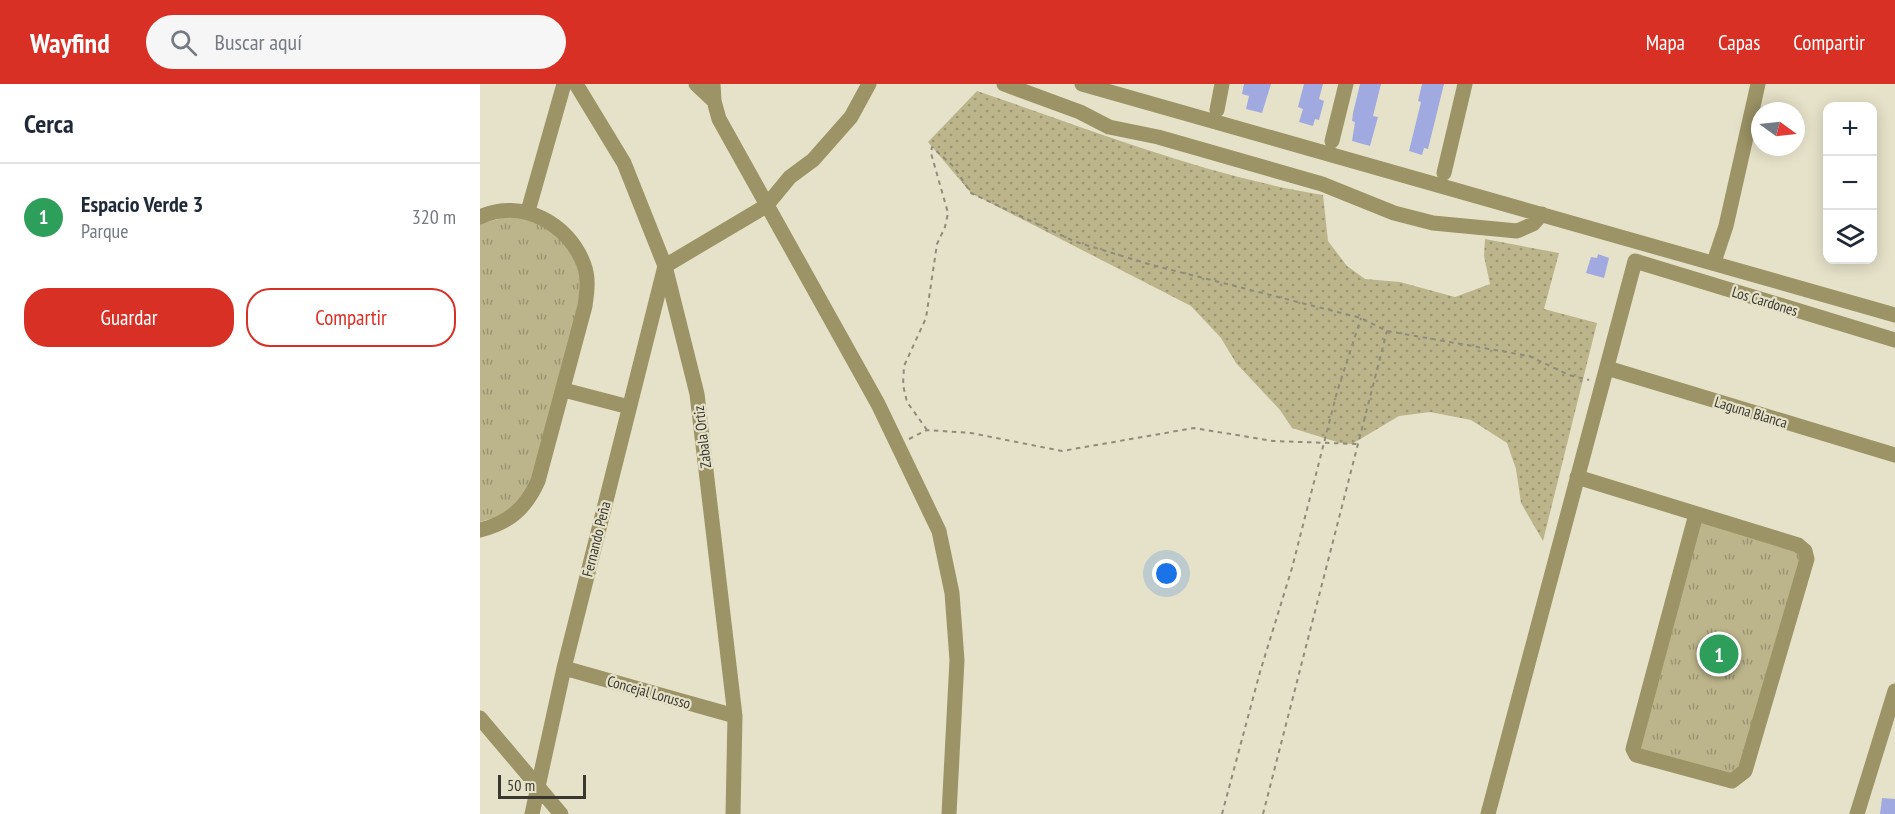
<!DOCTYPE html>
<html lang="es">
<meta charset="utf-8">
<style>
body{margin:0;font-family:"PT Sans Narrow",sans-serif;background:#f6f6f7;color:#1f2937}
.controls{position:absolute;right:18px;top:18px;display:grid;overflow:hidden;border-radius:12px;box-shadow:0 3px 15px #0003}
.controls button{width:54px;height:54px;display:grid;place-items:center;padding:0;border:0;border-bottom:2px solid #e0e1e3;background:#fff;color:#1f2937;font:30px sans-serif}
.compass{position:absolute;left:1271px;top:18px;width:54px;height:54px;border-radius:50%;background:#fff;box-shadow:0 3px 15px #0003;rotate:105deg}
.scale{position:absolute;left:18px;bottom:15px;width:88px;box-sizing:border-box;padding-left:6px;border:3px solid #39372e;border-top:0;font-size:16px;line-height:21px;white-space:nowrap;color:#39372e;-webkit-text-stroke:4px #e6e2c9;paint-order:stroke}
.you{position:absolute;left:687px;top:490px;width:21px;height:21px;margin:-15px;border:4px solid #fff;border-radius:50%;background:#1a73e8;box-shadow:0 0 0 9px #1a73e833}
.badge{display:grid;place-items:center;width:39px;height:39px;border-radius:50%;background:#d93025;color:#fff;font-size:20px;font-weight:700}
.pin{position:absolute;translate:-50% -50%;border:3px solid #fff;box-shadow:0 2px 6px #0006}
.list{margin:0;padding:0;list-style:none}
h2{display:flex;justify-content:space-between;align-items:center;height:78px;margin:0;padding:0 24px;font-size:26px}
h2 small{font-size:20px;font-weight:400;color:#747a83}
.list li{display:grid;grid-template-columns:39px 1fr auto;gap:18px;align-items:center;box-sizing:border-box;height:108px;padding:0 24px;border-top:2px solid #e0e1e3}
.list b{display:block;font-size:22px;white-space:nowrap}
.list p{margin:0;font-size:20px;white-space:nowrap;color:#747a83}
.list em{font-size:20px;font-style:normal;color:#747a83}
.actions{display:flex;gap:12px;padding:18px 24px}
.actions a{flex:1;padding:14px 0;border:2px solid #d93025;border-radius:24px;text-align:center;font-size:21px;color:#d93025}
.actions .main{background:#d93025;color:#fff}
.icon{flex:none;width:33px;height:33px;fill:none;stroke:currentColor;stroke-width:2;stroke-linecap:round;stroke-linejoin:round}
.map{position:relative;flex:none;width:1415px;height:730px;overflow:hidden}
header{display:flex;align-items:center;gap:36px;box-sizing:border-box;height:84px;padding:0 30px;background:#d93025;color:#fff}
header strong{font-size:28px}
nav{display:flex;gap:33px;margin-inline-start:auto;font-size:21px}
.search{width:420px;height:54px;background:#f6f6f7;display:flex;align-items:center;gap:15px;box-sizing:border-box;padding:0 21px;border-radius:33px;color:#747a83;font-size:22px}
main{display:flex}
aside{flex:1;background:#fff}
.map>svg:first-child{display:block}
.grass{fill:url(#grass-dots)}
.park{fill:url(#park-tufts)}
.building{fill:#a0aae1}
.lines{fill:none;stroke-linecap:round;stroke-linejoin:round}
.path{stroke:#8f8c7b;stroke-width:2;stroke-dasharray:4.5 4.5;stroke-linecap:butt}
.minor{stroke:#9c9466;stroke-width:15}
.labels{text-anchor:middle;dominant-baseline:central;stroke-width:4.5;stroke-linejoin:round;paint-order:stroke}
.street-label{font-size:15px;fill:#39372e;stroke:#e6e2c9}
</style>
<header>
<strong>Wayfind</strong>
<div class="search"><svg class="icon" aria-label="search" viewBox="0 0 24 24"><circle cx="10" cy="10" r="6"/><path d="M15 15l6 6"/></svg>Buscar aquí</div>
<nav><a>Mapa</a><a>Capas</a><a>Compartir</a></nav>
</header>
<main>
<aside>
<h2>Cerca<small></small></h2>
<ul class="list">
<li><span class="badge" style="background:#2e9e5b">1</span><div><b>Espacio Verde 3</b><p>Parque</p></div><em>320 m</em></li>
</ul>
<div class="actions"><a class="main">Guardar</a><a>Compartir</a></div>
</aside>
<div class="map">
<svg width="1415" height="730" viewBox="0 0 1415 730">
<defs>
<pattern id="grass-dots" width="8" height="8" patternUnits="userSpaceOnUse" patternTransform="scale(1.5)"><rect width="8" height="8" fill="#bcb58b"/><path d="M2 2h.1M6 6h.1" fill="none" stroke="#9a9472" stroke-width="1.8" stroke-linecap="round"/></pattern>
<pattern id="park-tufts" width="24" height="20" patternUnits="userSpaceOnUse" patternTransform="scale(1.5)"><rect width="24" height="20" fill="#bcb58b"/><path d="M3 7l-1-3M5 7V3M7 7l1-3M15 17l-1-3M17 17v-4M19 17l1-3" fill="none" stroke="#9a9472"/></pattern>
</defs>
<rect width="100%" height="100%" fill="#e6e2c9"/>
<!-- grass -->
<path class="grass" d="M497,7C610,45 725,92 843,111L848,157L867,182L885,195L920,198L975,213L1010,200L1004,172L1005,155L1079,169L1064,225L1117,239L1063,457L1041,419L1036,385L1027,359L991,336L950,328L919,332L872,360L860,359L812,344L800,326L756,279L741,254L711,222L491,109L448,58Z"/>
<!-- park -->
<path class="park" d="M26,133L47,135L69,144L90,163L105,206L53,405L26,430L0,438V140Z
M1216,430L1325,467L1259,694L1156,671Z"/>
<!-- building -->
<path class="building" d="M764,0H791L782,29L766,25L769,12L762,10Z
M824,0H843L839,15L844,17L839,36L835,35L833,42L819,38L823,25L818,23Z
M880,0H901L893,32L898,33L890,62L872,57L875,38L872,37L873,29Z
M942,0H964L948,65L944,64L942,71L929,67L941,18L938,17Z
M1118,170L1129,174L1124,194L1106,189L1111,173L1117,174Z
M1402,714L1415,715V730H1400Z"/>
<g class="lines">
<!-- path -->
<path class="path" d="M447,346L427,318L423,301L424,282L446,234L457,160L465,143L468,129L451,69L452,63L474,83L491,109L596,158L672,181L881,234L907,247L1049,272L1089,291L1109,296
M429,355L447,346L491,349L582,367L714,344L793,357L878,360
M742,730L780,588L812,484L857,308L881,234
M783,730L907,247"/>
<!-- minor -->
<path class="minor" d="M96,0L144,79L185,182L217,310L255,632L253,730
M216,0L234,17
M233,0L234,17L239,35L398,320L459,447L472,509L477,576L469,730
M524,0L600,28L629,43L678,53L842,100L914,129L953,139L1037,147L1053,140L1062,130
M602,0L1415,231
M737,26L742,0
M852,57L866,0
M964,89L985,0
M48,127L84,0
M0,133C41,114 89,139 104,181C109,194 107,208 105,222L58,397C46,424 29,439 0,446
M1234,178L1246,142L1278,0
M1127,284L1415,371
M84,306L149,323
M1097,393L1318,461L1325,467L1327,475L1265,687L1252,697L1156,671L1153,665L1216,430
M84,584L255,632
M0,634L81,730
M52,730L84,584L185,182L286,122L310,93L333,76L371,33L389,0
M1008,730L1155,177L1415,256
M1377,730L1415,607"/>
</g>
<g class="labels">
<!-- street labels -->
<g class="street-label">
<text transform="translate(1285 217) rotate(17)">Los Cardones</text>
<text transform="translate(1271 328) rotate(17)">Laguna Blanca</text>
<text transform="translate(222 353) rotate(-97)">Zabala Ortiz</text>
<text transform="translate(116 455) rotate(-76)">Fernando Peña</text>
<text transform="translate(169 608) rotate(16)">Concejal Lorusso</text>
</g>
</g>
</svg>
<div class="controls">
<button>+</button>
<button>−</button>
<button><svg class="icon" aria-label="layers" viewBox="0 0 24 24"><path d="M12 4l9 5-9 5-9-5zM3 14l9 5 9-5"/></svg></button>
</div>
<svg class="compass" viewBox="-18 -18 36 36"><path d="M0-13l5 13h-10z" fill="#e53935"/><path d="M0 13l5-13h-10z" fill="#747a83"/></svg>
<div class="scale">50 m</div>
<div class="you"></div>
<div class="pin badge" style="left:1239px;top:570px;background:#2e9e5b">1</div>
</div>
</main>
